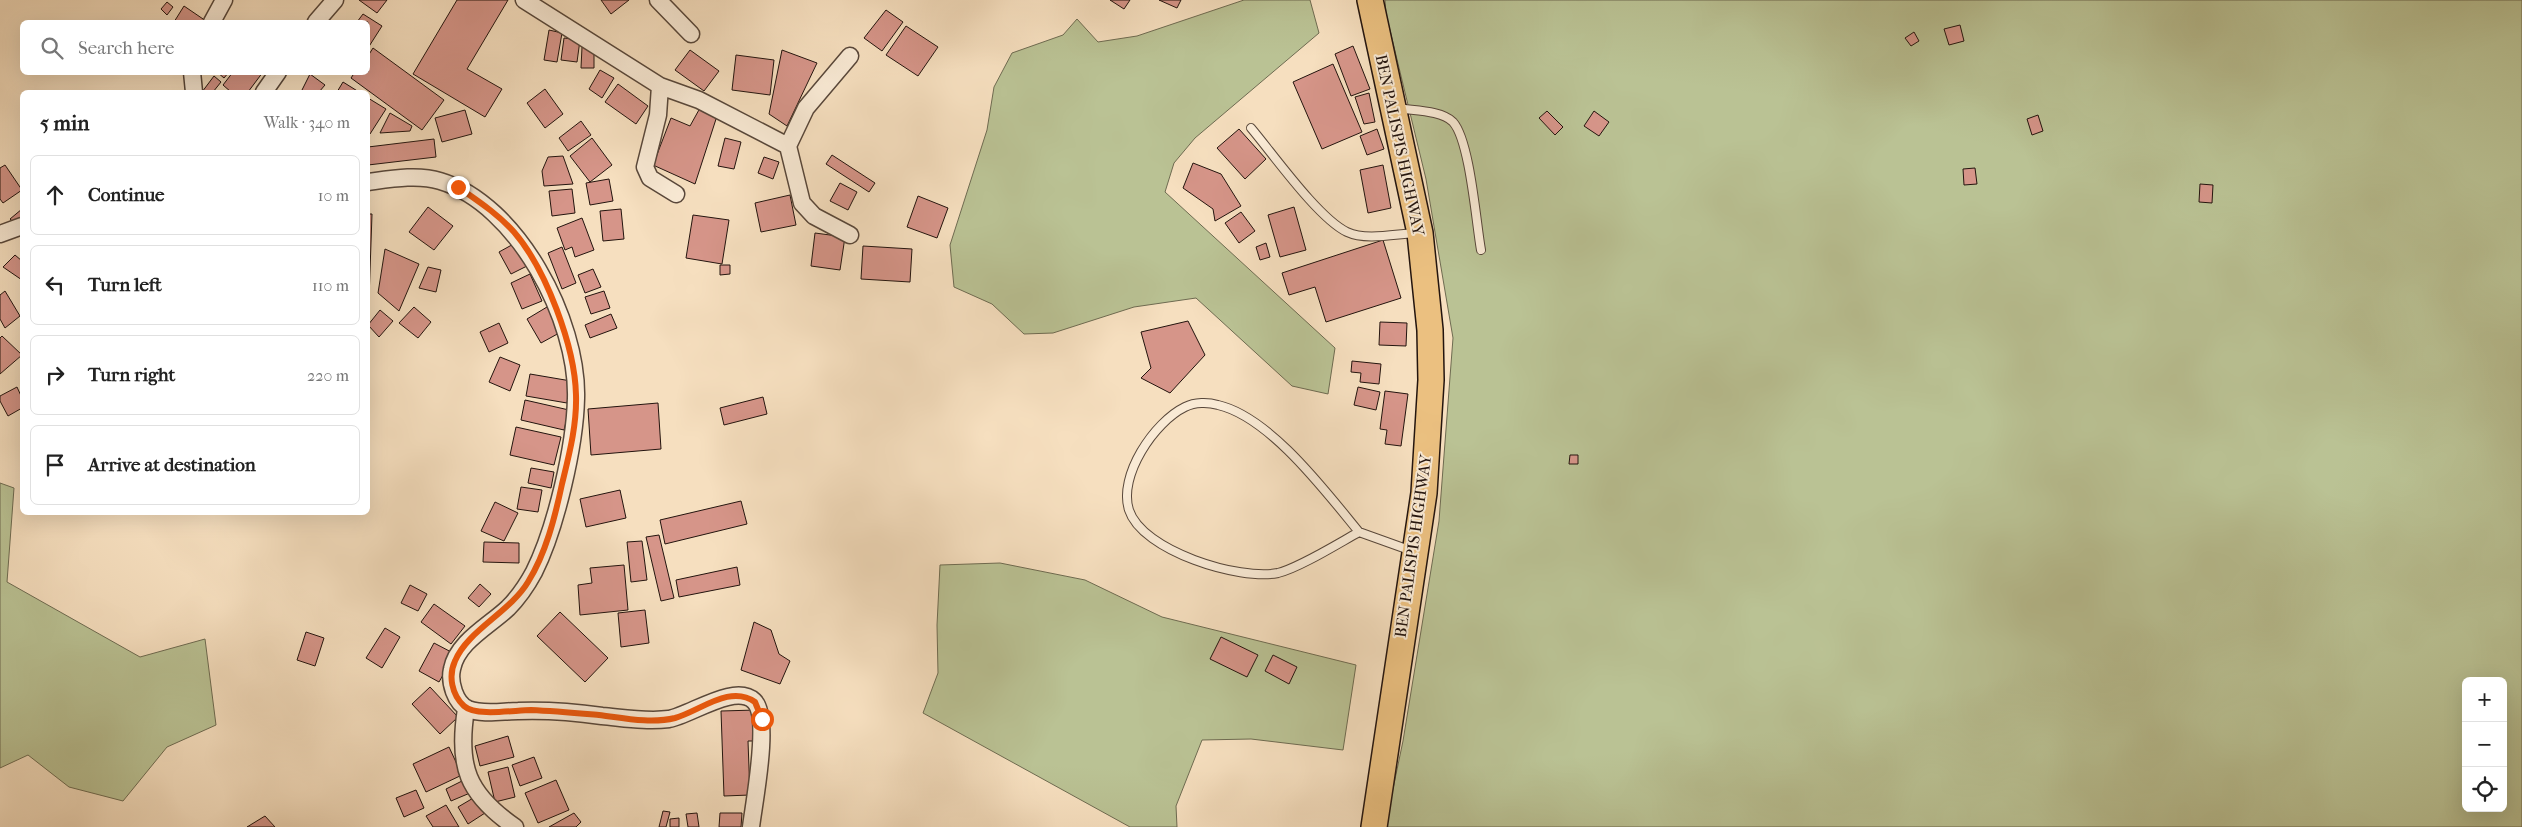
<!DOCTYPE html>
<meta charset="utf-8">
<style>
body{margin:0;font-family:"IM FELL French Canon",serif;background:#f6f6f6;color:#222}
.controls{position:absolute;right:15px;bottom:15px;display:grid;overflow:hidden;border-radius:8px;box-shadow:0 5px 20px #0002}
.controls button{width:45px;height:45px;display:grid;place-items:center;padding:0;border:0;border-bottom:1px solid #e0e0e0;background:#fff;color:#222;font:25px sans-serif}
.stop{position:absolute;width:15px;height:15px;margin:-11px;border:4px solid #ea580c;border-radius:50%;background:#fff}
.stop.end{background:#ea580c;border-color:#fff;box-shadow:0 1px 5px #0008}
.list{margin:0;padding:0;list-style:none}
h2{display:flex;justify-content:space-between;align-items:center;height:65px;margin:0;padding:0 20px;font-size:21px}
h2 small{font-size:16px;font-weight:400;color:#767676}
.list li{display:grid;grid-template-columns:32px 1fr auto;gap:15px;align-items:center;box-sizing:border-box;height:80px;margin:0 10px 10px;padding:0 10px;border:1px solid #e0e0e0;border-radius:8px}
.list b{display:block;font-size:19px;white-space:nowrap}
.list em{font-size:16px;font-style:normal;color:#767676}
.icon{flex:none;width:28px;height:28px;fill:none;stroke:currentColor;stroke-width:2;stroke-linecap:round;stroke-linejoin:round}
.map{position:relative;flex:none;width:2522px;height:827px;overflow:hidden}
.search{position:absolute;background:#fff;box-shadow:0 5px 20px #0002;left:20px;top:20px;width:350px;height:55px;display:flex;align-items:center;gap:12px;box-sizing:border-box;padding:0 18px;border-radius:8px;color:#767676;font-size:19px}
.panel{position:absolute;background:#fff;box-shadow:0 5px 20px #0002;left:20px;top:90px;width:350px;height:425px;border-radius:8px}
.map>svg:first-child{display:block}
.green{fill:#bac294;stroke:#6e6b51;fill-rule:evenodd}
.building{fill:#d69589;stroke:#23140e}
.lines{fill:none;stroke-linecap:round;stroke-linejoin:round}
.service-casing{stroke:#58473a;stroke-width:10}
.minor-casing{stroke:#58473a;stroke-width:19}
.primary-casing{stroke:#23140e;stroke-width:28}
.service{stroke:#f9ead5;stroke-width:8}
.minor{stroke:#f9ead5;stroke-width:16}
.primary{stroke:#ebc080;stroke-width:25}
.route{stroke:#ea580c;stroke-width:6}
.labels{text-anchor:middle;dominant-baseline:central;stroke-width:4;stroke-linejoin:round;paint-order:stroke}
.street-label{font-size:16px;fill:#23140e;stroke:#f9ead5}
</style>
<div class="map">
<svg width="2522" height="827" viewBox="0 0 2522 827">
<rect width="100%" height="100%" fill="#f6dfbf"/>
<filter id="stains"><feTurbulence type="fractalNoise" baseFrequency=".004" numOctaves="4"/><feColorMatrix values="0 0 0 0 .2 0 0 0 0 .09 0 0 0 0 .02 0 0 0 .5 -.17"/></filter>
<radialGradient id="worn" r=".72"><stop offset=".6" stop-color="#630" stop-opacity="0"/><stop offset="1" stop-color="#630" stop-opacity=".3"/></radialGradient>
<!-- green -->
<path class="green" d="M1244,0H1310L1319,33L1195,138L1174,163L1165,192L1335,348L1328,394L1292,386L1196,298L1134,307L1053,333L1024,334L992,304L954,287L950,245L987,130L994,87L1012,53L1063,35L1077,19L1098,42L1137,36Z
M1385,0H2522V827H1385L1403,741L1439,521L1453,338L1426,179L1386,14ZM2466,681H2503V808H2466Z
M0,483L14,488L7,582L140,657L205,639L216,725L167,747L123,801L69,787L28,755L0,768Z
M1000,563L1085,580L1162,617L1356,665L1343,750L1251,739L1202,740L1176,806L1177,827H1130L923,713L938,673L937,625L940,565Z"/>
<!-- building -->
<path class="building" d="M359,0H387L377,13Z
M457,0H508L467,69L502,89L485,117L413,74Z
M601,0H629L611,14Z
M1110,0H1130L1124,9Z
M1159,0H1181L1177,8Z
M167,2L173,7L167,15L161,9Z
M184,6L206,21L205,22H174Z
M886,10L903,22L882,51L864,38Z
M363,14L382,26L368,48V22H357Z
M1960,25L1964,41L1949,45L1944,29Z
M906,26L938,47L918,76L886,55Z
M549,30L562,33L557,62L544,60Z
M1914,32L1919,41L1911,46L1905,38Z
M564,38L580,40L577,62L561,60Z
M1353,46L1370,89L1351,96L1335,54Z
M582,47H594V68H581Z
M373,48L444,100L422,130L351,78L355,72H368V56Z
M690,50L719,71L704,91L675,70Z
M782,50L817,63L787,126L769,114Z
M736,55L774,60L770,95L732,90Z
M1333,64L1362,132L1322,149L1293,82Z
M600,70L614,78L602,98L589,89Z
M217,72H229L224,78Z
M233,72H263L248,92H231L223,85Z
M310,74L325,85L319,92H301Z
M214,76L221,82L213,92H202Z
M343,82L359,92H337Z
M618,84L648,106L636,124L605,102Z
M545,89L563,114L545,128L527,103Z
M1369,93L1375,122L1364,124L1355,97Z
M368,98L386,109L370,134L368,132Z
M700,108L717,116L695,184L653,165L671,118L690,126Z
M465,110L472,134L442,142L435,118Z
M1547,111L1563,127L1555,135L1539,118Z
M1594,111L1609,122L1599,136L1584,126Z
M390,113L412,126L410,131L380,133Z
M2038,115L2043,131L2032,135L2027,119Z
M581,121L591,135L568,151L559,138Z
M1239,129L1266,159L1245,179L1217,148Z
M1377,129L1384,149L1367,155L1360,136Z
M592,138L612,165L590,182L570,156Z
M725,138L741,142L734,169L718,166Z
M434,139L436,157L368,165V147Z
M832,155L875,183L869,192L826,164Z
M563,156L573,184L544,186L542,171L548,157Z
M764,157L779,162L773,179L758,173Z
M1193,163L1221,174L1241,206L1215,221L1213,209L1183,188Z
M5,165L22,190L3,203L0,199V168Z
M1383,165L1391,208L1368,213L1360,170Z
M1975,168L1977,184L1964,185L1963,169Z
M609,179L613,201L590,205L586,183Z
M840,183L857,192L848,210L830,201Z
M2200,184L2213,185L2212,203L2199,202Z
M572,189L575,213L552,216L549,191Z
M790,195L796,225L761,232L755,203Z
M918,196L948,208L937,238L907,227Z
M428,207L453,226L434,250L409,232Z
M1294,207L1306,250L1280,257L1268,215Z
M22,209V224L18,226L10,219Z
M621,209L624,239L603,241L600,211Z
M1241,212L1255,231L1239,243L1225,223Z
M368,214H372L369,300H368Z
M693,215L729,220L722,264L686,258Z
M582,218L594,250L575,257L572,247L565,250L557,228Z
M815,233L845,237L840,270L811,266Z
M1383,240L1401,298L1326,322L1315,287L1289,295L1282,273Z
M519,241L531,264L511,274L499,252Z
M1266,243L1270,257L1260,260L1256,247Z
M863,246L912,249L910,282L861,279Z
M562,247L576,283L562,289L548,253Z
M385,249L419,264L399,311L378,293Z
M15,255L22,261V280L3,267Z
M720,265H730V274L720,275Z
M428,267L441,270L436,292L419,288Z
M593,269L601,287L585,293L578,275Z
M530,274L542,301L522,309L511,283Z
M5,291L20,316L5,328L0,319V295Z
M604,291L610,308L591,314L585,297Z
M414,307L431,322L418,338L399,323Z
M547,307L561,332L541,343L527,319Z
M380,310L393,321L379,337L368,325Z
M611,314L617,328L590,338L585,325Z
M1188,321L1205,355L1170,393L1141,378L1151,368L1141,332Z
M1380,322L1407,323L1406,346L1379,345Z
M499,323L508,343L489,352L480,332Z
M2,336L22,355L0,374V338Z
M500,357L520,365L510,391L489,382Z
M1352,361L1381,364L1379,384L1360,382L1361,373L1351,372Z
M530,374L571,381L567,403L526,396Z
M17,387L22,398V408L8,416L0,401V396Z
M1358,387L1380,392L1376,410L1354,405Z
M1385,391L1408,394L1401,446L1385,444L1387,430L1380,429Z
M763,397L767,414L724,425L720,408Z
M525,400L569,410L564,430L521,420Z
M658,403L661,449L591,455L588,409Z
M516,427L561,437L554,465L510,455Z
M1570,455H1578V464H1569Z
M531,468L554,472L551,488L528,483Z
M521,487L542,490L538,512L517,509Z
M620,490L626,518L586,527L580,499Z
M741,501L747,524L665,544L660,520Z
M495,502L518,513L504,541L481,531Z
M659,535L674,598L661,601L646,537Z
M642,541L647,580L631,582L627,542Z
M484,542L519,543V563L483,562Z
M624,565L628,610L580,615L578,585L592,583L590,568Z
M737,567L740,585L679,597L676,580Z
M480,584L491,594L479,607L468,598Z
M410,585L427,594L418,611L401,603Z
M434,604L465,626L451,644L421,622Z
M645,610L649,643L621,647L618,613Z
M560,612L608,658L585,682L537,636Z
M754,622L771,630L779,654L790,661L780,684L741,670Z
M385,628L400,637L382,668L366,658Z
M306,632L324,638L315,666L297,660Z
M1221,637L1258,655L1247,677L1210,659Z
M434,643L455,654L439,682L419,671Z
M1273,655L1297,667L1289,684L1265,671Z
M430,687L458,717L440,734L412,704Z
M756,710L757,741H748L750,795L724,796L721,711Z
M508,736L514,757L480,766L475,746Z
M449,747L462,775L426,792L413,764Z
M534,757L542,778L520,786L512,765Z
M508,767L515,797L495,802L488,772Z
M464,780L470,793L451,801L446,789Z
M556,780L569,810L538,823L525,793Z
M416,790L424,808L404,817L396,798Z
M475,797L485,813L468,824L458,807Z
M446,805L459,827H433L426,816Z
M663,811L670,812L666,827H659Z
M574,813L581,822L576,827H549Z
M697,813L699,827H688L686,814Z
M720,813H742L741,827H719Z
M265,816L275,827H247Z
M679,818V827H670V819Z"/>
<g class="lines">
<!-- service casing -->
<g class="service-casing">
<path id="service" d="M1397,108C1413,111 1441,110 1453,122C1470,141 1476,222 1481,250
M1251,128C1273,154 1318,218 1347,232C1366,241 1395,234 1416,233
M1359,532C1326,492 1270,417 1218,405C1208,402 1195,402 1185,407C1154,422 1118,476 1129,510C1142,551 1240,581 1278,573C1299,568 1339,543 1359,532L1412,551"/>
</g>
<!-- minor casing -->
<g class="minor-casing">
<path id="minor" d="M524,0L660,86L699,100L788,146L802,203L814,216L850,235
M658,0L691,34
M212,22L224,0
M316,22L335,0
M192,72L194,92
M660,86L658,115L645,167L650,178L676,194
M264,92L278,72
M788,146L806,108L850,56
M368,182C390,179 418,174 440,181C518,204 578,321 576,398C575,446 556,528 534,572C527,585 518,598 508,608C489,626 457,642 452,669C449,682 455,703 468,709C482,715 503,711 518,711C546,710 574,712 602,716C624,718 647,722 669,719C691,715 735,683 754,701C771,717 754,802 751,827
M0,234L22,226
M466,709C457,766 467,794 515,827"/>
</g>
<!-- primary casing -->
<g class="primary-casing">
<path id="primary" d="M1370,0L1420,233L1430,330L1431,380L1424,493L1374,827"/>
</g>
<!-- service -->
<use href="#service" class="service"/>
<!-- minor -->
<use href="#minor" class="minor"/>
<!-- primary -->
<use href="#primary" class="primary"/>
</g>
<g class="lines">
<!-- route -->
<path class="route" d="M458,187C478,201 498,214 514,232C546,269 575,347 576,395C577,425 569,455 562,484C555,517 546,553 528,582C510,612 467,631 455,661C448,676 452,695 464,706C476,717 515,710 531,710C554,711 576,713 599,715C623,718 651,724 675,718C700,711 730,684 755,702L762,719"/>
</g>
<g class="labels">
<!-- street labels -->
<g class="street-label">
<text transform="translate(1400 145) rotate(78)">BEN PALISPIS HIGHWAY</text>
<text transform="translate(1413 546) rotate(-82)">BEN PALISPIS HIGHWAY</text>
</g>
</g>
<rect width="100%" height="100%" filter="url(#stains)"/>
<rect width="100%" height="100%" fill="url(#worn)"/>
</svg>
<div class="controls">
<button>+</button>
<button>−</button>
<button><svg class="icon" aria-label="locate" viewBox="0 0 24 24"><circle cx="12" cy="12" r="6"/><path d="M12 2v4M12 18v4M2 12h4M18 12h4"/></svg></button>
</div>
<div class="stop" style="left:762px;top:719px"></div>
<div class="stop end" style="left:458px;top:187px"></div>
<div class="search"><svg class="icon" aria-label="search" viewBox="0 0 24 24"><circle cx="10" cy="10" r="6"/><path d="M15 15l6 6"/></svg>Search here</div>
<section class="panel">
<h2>5 min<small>Walk · 340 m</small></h2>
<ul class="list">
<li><svg class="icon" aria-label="ahead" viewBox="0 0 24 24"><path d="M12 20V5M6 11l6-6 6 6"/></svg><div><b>Continue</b></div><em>10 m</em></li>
<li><svg class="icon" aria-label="left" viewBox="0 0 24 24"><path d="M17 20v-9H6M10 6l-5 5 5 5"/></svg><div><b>Turn left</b></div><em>110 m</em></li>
<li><svg class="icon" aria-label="right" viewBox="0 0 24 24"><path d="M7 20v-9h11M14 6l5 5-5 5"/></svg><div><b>Turn right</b></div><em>220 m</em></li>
<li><svg class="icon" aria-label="arrive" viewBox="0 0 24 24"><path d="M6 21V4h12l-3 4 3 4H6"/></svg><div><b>Arrive at destination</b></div></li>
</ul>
</section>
</div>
